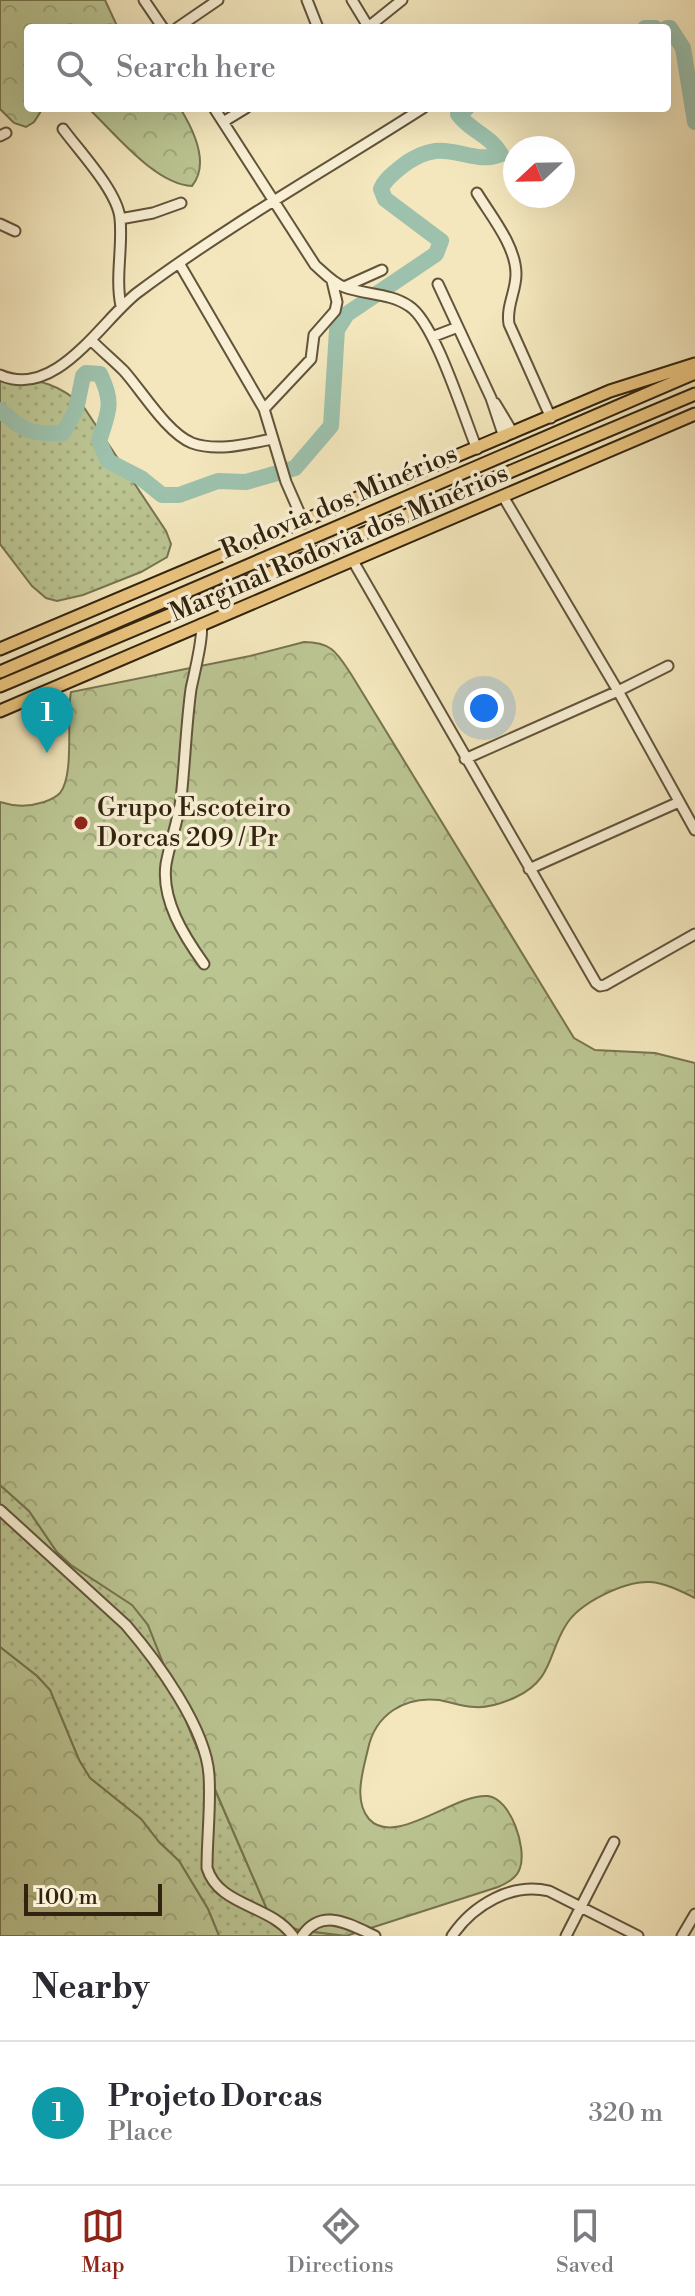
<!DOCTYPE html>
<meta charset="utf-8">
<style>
body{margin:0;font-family:"Libre Bodoni",serif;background:#f7f7f7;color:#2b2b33}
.compass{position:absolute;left:503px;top:136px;width:72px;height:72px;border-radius:50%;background:#fff;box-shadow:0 8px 32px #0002;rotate:248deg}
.scale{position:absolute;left:24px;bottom:20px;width:138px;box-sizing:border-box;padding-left:8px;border:4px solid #31230f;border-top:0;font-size:22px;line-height:28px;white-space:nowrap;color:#31230f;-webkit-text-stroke:6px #f8efd4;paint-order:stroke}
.you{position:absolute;left:484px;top:708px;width:28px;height:28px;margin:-20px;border:6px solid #fff;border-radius:50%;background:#1a73e8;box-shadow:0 0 0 12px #1a73e833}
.badge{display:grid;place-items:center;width:52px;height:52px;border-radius:50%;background:#8f2418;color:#fff;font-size:26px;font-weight:700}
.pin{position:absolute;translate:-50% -66px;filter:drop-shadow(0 2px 4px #0008)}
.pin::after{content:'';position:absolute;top:42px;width:28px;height:24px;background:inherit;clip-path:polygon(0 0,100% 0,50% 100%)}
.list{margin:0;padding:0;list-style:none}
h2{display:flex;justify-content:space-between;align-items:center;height:104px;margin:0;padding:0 32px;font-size:34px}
h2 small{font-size:26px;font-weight:400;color:#7c7c81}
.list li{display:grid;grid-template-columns:52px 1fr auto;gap:24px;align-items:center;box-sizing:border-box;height:144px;padding:0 32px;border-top:2px solid #e1e1e2}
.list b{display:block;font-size:30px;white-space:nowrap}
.list p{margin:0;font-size:26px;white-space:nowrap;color:#7c7c81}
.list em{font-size:26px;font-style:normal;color:#7c7c81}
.icon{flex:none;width:44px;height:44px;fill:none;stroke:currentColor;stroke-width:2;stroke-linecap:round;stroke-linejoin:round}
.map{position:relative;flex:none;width:695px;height:1936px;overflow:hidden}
.search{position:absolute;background:#fff;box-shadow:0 8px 32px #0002;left:24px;right:24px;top:24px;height:88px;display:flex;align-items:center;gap:20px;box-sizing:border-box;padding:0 28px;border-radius:8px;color:#7c7c81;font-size:30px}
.sheet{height:248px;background:#fff}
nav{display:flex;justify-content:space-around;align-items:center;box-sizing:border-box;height:112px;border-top:2px solid #e1e1e2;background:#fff;font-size:22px;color:#7c7c81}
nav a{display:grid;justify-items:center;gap:4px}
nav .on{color:#8f2418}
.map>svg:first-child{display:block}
.grass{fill:url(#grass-dots);stroke:#767450;stroke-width:2}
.forest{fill:url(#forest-crowns);stroke:#767450;stroke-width:2}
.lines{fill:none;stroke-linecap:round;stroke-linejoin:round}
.river{stroke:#9dc1ac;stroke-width:16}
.minor-casing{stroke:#62543a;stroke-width:13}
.major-casing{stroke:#31230f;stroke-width:15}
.minor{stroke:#f8efd4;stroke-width:9}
.major{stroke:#eac47e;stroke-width:11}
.poi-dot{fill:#8f2418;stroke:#f8efd4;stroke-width:3}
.labels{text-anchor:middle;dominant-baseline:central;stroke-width:7;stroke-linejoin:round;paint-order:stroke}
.street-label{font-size:26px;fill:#31230f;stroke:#f8efd4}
.poi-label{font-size:26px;fill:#31230f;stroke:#f8efd4;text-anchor:start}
</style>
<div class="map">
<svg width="695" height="1936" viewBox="0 0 695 1936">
<defs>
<pattern id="grass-dots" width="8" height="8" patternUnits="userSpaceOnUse" patternTransform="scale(2)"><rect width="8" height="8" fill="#bbc592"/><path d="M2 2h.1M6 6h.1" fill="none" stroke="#a1a97d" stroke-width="1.8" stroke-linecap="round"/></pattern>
<pattern id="forest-crowns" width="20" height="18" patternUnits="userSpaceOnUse" patternTransform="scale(2)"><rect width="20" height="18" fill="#bbc592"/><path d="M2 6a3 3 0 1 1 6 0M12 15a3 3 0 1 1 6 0" fill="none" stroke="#a1a97d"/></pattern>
</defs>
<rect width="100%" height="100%" fill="#f4e7bd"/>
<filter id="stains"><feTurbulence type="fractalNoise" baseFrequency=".0025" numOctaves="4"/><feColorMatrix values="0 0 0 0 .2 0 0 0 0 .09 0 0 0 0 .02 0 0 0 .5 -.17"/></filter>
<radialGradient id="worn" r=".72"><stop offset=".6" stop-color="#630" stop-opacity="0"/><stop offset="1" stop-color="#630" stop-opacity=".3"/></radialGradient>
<!-- grass -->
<path class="grass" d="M0,375C35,380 56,381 83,406L166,531L171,544L167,557L141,572L83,595L57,601L46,598L32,586L0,544Z
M0,1485L29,1511L57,1552L71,1565L133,1605L148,1625L205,1767L269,1914L299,1930L346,1936H219L208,1909L179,1861L159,1842L141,1819L90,1778L79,1760L50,1690L37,1676L0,1647Z"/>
<!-- forest -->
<path class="forest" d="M0,0H105L118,28H28V108H43L34,122L26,127L14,123L0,109Z
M88,108H180C193,129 210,164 192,186C154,184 114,132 88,108Z
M304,642C332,642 337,653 351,674L574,1038L595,1050L655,1053L695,1063V1598C681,1591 665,1583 650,1582C624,1581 579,1603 566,1625C548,1653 553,1680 516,1697C503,1703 488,1708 475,1707C462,1707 451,1702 439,1700C404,1696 375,1715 368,1749C363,1771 353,1800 369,1819C395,1848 455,1793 488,1796C511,1799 527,1848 520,1868C517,1878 507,1883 498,1887L346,1936L299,1930L278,1923L269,1914L192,1736L148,1625L132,1605L71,1565L57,1552L29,1511L0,1485V802C15,807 29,807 44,802C50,800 56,797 60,793C75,774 66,717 71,692L250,656Z
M0,1647L37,1676L50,1690L79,1760L90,1778L141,1819L159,1842L179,1861L208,1909L219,1936H0Z"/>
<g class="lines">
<!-- river -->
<path class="river" d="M645,28H655
M667,28H670L683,48L695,122
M0,410C24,431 31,435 63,433L76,410L83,376L86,373L100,374C114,403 109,411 99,441L108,461L141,478L162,495H179L218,481L246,482L295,468L331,426L337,330L347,314L436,254L441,241L385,199L381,189C385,179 393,174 401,167C446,131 466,168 501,154C489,134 471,132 458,114L467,108"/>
<!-- minor casing -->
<g class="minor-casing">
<path id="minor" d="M144,0L163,28
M307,0L318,28
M352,0L369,28
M177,28L218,0
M367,28L402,0
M214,108L315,265C324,273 333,283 344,287C366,295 390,293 409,306C435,322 464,418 477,449
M223,122L246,108
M63,129C80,152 117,191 120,218C123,247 115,277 121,306
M0,136L6,133
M477,193C491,216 516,246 516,274C516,292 506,306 509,324L551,418
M120,219L153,213L181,203
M0,224L15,231
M179,263L264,409L286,482L304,523
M438,284L491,398L504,437
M344,287L382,270
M432,337L458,327
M92,341C102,351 114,361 124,371C142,391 167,433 192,443C217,452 247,444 272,439
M0,375C56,400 101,321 137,293C228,225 328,169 423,108
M495,403L513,433
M264,409L311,359L314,335L335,311L337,302L332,281
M504,498L618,691L695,830
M353,561L596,983L600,986L605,985L695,934
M201,624C204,636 194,674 191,689C186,726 185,762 181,799C178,821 170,842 166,864C161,900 184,936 204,964
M465,759L618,691L668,666
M529,869L679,802
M0,1510L126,1625C157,1661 206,1728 209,1775C211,1806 207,1837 207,1868C219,1907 270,1904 293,1936
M302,1936C322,1907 349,1924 375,1936
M452,1936C473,1905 512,1882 549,1891L638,1936
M566,1936L614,1842
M682,1936L695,1914"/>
</g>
<!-- major casing -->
<g class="major-casing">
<path id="major" d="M0,649L610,391L695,364
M0,672L695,373
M0,686L695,394
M0,711L695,414"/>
</g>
<!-- minor -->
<use href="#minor" class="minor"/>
<!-- major -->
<use href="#major" class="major"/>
</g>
<!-- markers -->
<circle class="poi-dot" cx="81" cy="823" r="8"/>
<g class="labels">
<!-- street labels -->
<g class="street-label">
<text transform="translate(339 502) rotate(-23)">Rodovia dos Minérios</text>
<text transform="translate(339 543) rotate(-23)">Marginal Rodovia dos Minérios</text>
</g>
<!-- poi labels -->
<g class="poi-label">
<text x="97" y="808">Grupo Escoteiro<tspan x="97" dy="30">Dorcas 209 / Pr</tspan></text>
</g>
</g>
<rect width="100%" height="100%" filter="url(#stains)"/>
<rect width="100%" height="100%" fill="url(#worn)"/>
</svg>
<svg class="compass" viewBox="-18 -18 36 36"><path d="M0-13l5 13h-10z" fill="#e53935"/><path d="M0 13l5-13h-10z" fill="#7c7c81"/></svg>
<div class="scale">100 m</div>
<div class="you"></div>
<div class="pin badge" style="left:47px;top:753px;background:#0f9aa8">1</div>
<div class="search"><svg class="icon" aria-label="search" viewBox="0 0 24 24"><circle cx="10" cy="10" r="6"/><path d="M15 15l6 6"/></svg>Search here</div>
</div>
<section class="sheet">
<h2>Nearby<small></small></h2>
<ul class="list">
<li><span class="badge" style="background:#0f9aa8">1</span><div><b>Projeto Dorcas</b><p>Place</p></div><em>320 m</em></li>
</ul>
</section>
<nav>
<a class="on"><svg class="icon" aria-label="map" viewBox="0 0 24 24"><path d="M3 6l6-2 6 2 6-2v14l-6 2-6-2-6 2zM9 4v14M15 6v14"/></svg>Map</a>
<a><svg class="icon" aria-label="directions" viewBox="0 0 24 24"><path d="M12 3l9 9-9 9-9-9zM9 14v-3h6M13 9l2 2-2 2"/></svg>Directions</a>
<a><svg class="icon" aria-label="saved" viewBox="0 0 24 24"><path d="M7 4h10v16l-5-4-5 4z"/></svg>Saved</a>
</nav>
